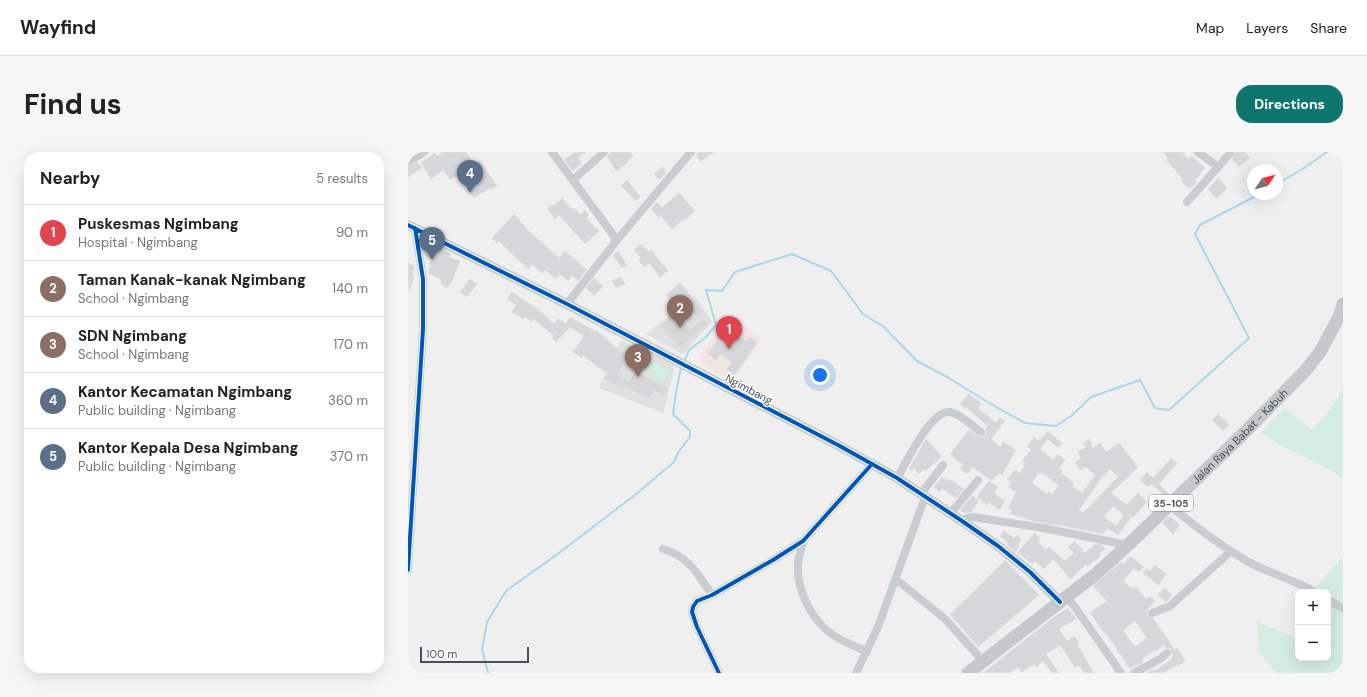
<!DOCTYPE html>
<meta charset="utf-8">
<style>
body{margin:0;font-family:"DM Sans",sans-serif;background:#f6f6f6;color:#222}
.controls{position:absolute;right:12px;bottom:12px;display:grid;overflow:hidden;border-radius:8px;box-shadow:0 4px 16px #0002}
.controls button{width:36px;height:36px;display:grid;place-items:center;padding:0;border:0;border-bottom:1px solid #e0e0e0;background:#fff;color:#222;font:20px sans-serif}
.compass{position:absolute;left:839px;top:12px;width:36px;height:36px;border-radius:50%;background:#fff;box-shadow:0 4px 16px #0002;rotate:55deg}
.scale{position:absolute;left:12px;bottom:10px;width:109px;box-sizing:border-box;padding-left:4px;border:2px solid #474f5a;border-top:0;font-size:11px;line-height:14px;white-space:nowrap;color:#474f5a;-webkit-text-stroke:3px #fff;paint-order:stroke}
.you{position:absolute;left:412px;top:223px;width:14px;height:14px;margin:-10px;border:3px solid #fff;border-radius:50%;background:#1a73e8;box-shadow:0 0 0 6px #1a73e833}
.badge{display:grid;place-items:center;width:26px;height:26px;border-radius:50%;background:#0f766e;color:#fff;font-size:13px;font-weight:700}
.pin{position:absolute;translate:-50% -33px;filter:drop-shadow(0 1px 2px #0008)}
.pin::after{content:'';position:absolute;top:21px;width:14px;height:12px;background:inherit;clip-path:polygon(0 0,100% 0,50% 100%)}
.list{margin:0;padding:0;list-style:none}
h2{display:flex;justify-content:space-between;align-items:center;height:52px;margin:0;padding:0 16px;font-size:17px}
h2 small{font-size:13px;font-weight:400;color:#767676}
.list li{display:grid;grid-template-columns:26px 1fr auto;gap:12px;align-items:center;box-sizing:border-box;height:56px;padding:0 16px;border-top:1px solid #e0e0e0}
.list b{display:block;font-size:15px;white-space:nowrap}
.list p{margin:0;font-size:13px;white-space:nowrap;color:#767676}
.list em{font-size:13px;font-style:normal;color:#767676}
.map{position:relative;flex:none;width:935px;height:521px;overflow:hidden;border-radius:16px}
header{display:flex;align-items:center;gap:24px;box-sizing:border-box;height:56px;padding:0 20px;background:#fff;border-bottom:1px solid #e0e0e0}
header strong{font-size:19px}
nav{display:flex;gap:22px;margin-inline-start:auto;font-size:14px}
.intro{display:flex;align-items:center;justify-content:space-between;box-sizing:border-box;height:96px;padding:0 24px}
h1{margin:0;font-size:28px}
.button{padding:10px 18px;border-radius:16px;background:#0f766e;color:#fff;font-size:14px;font-weight:700}
main{display:flex;gap:24px;padding:0 24px}
aside{flex:1;background:#fff;border-radius:16px;box-shadow:0 4px 16px #0002}
.map>svg:first-child{display:block}
.education{fill:#e1e0e0}
.medical{fill:#f1e5e3}
.green{fill:#d4ede0}
.lines{fill:none;stroke-linecap:round;stroke-linejoin:round}
.stream{stroke:#aad7e9;stroke-width:2}
.building{fill:#d6d7d9;stroke:#e0e1e2;fill-rule:evenodd}
.minor{stroke:#cacdd0;stroke-width:8}
.tertiary{stroke:#cacdd0;stroke-width:10}
.primary{stroke:#c6c9cc;stroke-width:13}
.cycleway-casing{stroke:#fff;stroke-width:6}
.cycleway{stroke:#0057b8;stroke-width:4}
.labels{text-anchor:middle;dominant-baseline:central;stroke-width:3;stroke-linejoin:round;paint-order:stroke}
.shield{fill:#fff;stroke:#7e848c;stroke-width:1}
.shield-label{font-size:10px;font-weight:bold;fill:#474f5a}
.street-label{font-size:11px;fill:#474f5a;stroke:#fff}
</style>
<header>
<strong>Wayfind</strong>
<nav><a>Map</a><a>Layers</a><a>Share</a></nav>
</header>
<div class="intro"><h1>Find us</h1><a class="button">Directions</a></div>
<main>
<aside>
<h2>Nearby<small>5 results</small></h2>
<ul class="list">
<li><span class="badge" style="background:#e0444e">1</span><div><b>Puskesmas Ngimbang</b><p>Hospital · Ngimbang</p></div><em>90 m</em></li>
<li><span class="badge" style="background:#8d6e63">2</span><div><b>Taman Kanak-kanak Ngimbang</b><p>School · Ngimbang</p></div><em>140 m</em></li>
<li><span class="badge" style="background:#8d6e63">3</span><div><b>SDN Ngimbang</b><p>School · Ngimbang</p></div><em>170 m</em></li>
<li><span class="badge" style="background:#5c6f8a">4</span><div><b>Kantor Kecamatan Ngimbang</b><p>Public building · Ngimbang</p></div><em>360 m</em></li>
<li><span class="badge" style="background:#5c6f8a">5</span><div><b>Kantor Kepala Desa Ngimbang</b><p>Public building · Ngimbang</p></div><em>370 m</em></li>
</ul>
</aside>
<div class="map">
<svg width="935" height="521" viewBox="0 0 935 521">
<rect width="100%" height="100%" fill="#efefef"/>
<!-- education -->
<path class="education" d="M287,144L304,170L275,202L238,182Z
M213,188L267,214L255,261L191,236Z"/>
<!-- medical -->
<path class="medical" d="M325,166L354,187L324,230L294,212L292,202Z"/>
<!-- green -->
<path class="green" d="M235,204L261,219L255,230L229,216Z
M935,239V327L923,318L879,297L853,281L876,256L904,278L914,267Z
M935,404V521H867L851,499L849,469L886,486L890,485V506H920V455L927,447L920,443V440H916L908,435Z"/>
<g class="lines">
<!-- stream -->
<path class="stream" d="M869,32L893,18L919,0
M276,210L281,198L298,185L308,173L298,138L314,139L327,120L384,102L423,119L455,162L476,175L509,209L541,226L581,251L617,271L648,274L663,264L683,245L732,228L747,256L761,258L841,186L787,82L792,73L852,42
M80,521L74,497L79,470L98,439L151,401L227,343L266,310L271,299L282,285V279L265,262L268,240L273,216"/>
</g>
<!-- building -->
<path class="building" d="M35,0H58L66,12L72,8L89,34L82,38V36L66,46L52,25H51L49,23L42,28L35,18L23,27L13,11L27,1L29,4Z
M167,0H178L170,5L174,11L165,19L156,8Z
M203,0H222L225,5L219,9L220,10L208,19L199,4Z
M291,0H306L292,10L288,3Z
M755,0H774L780,7L784,4L797,16L792,21L793,22L787,28L789,30L781,37L773,28L774,26L758,8L760,6Z
M828,0H837L842,6L831,15L824,7Z
M10,10L14,16L0,25V15Z
M255,15L258,21L251,28L246,21Z
M810,26L819,36L809,47L800,37Z
M219,28L232,45L228,49L213,34Z
M271,41L287,59L277,68L276,67L264,77L252,63L250,65L243,57L249,50L254,56Z
M154,46L164,57L166,56L172,63L177,58L181,63L178,66L191,79L177,92L151,63L147,67L139,57L144,53L145,54Z
M106,62L120,78L151,106L157,99L179,118L170,129L164,124L160,129L152,122L148,127L137,118L134,121L124,112L120,117L91,89L89,91L84,86Z
M23,92L43,101L41,105L52,109L43,131L39,136L32,131L34,128L20,121L23,114L21,113L24,107L17,103Z
M233,92L241,100L243,98L260,119L252,125L241,111L236,115L230,108L233,106L226,98Z
M210,99L219,113L214,116L205,103Z
M0,111L7,114L4,124L6,125L1,140Z
M213,125L217,132L208,136L204,129Z
M186,126L195,134L186,144L178,136Z
M62,127L69,132L59,145L52,140Z
M272,131L296,160L289,166L276,150L269,156L258,143Z
M104,140L128,156L146,172L150,167L158,171L162,165L187,179L188,178L211,198L220,202L210,223L221,230L227,218L260,236L256,244L246,239L242,247L216,235L215,236L196,227L199,221L188,214L175,203L174,206L165,200L176,184L162,175L148,190L144,186L146,184L126,167L124,170L117,165L115,167L104,160L108,153L99,147Z
M269,160L283,177L295,166L300,172L272,197L252,174Z
M325,181L339,189L342,185L349,190L336,210L326,223L319,217L324,211L313,202L308,208L300,202L309,189L316,194Z
M226,197L234,201L230,211L221,207Z
M561,242L573,251L570,256L588,271L592,266L597,269L583,287L592,295L595,290L608,298L594,323L591,321L584,329L565,315L559,322L552,316L555,313L542,302L561,278L572,285H576L578,281V277L580,274L558,255L557,256L552,252Z
M810,262L821,273L815,279L804,268Z
M640,279L654,291L650,296L640,287L632,297L645,308L649,302L657,308L651,316L655,319L653,321L666,331L664,334L674,341L687,323L678,315L672,318L667,310L673,307L670,300L678,295L675,291L681,287L685,296L692,291L698,300L711,291L730,315L703,341L719,353L730,341L739,350L726,365L724,364L710,383L699,376L695,382L652,373L653,374L625,369L602,362L604,358L600,356L608,340L600,335L603,330L599,327L607,318L612,321L617,312L614,309L623,298L619,294L626,285L631,289ZM702,317L710,325L675,361L671,358L690,331V330ZM633,320L651,333L644,343L641,340L639,342L624,331L630,321L632,322ZM705,354L716,363L708,374L696,365Z
M518,287L534,304L518,319L516,317L511,322L506,316L504,319L501,317Z
M763,306L769,311L751,332L760,341L757,344L743,332L740,335L732,328L739,320L745,326Z
M534,325L540,329L542,327L556,337L548,346L534,336L532,340L526,335Z
M581,329L590,335L586,341L597,349L591,358L581,350L579,353L569,345Z
M564,344L571,349L563,360L556,361L552,358Z
M762,364L772,373L765,382L754,371Z
M596,379L606,386L609,383L613,387L608,400L598,392L600,391L592,384Z
M627,381L633,387L630,390L638,398L641,395L657,409L666,401L660,395L667,389L677,401L687,392L694,393L697,397L691,403L692,405L688,409L687,408L680,414L678,412L663,427L645,407L636,417L627,409L624,412L610,400Z
M722,404L736,415L731,420L726,416L715,429L725,437L727,435L739,447L742,444L747,449L739,458V463L741,465L745,466L767,498L769,496L778,509L770,514L769,512L755,521H738L745,517L746,519L765,506L763,497L758,496L756,493L748,499L747,498L734,507L735,510L722,517L698,481L697,482L682,461L699,449L685,434L713,410L716,412ZM727,469L739,486L727,495L715,478Z
M597,408L631,443L570,495L542,462L555,450Z
M747,413L758,422L750,433L735,421L739,417L742,419Z
M756,436L764,443L758,450L750,443Z
M660,456L668,467L651,477L659,489L666,484L671,490L669,492L686,521H676L671,513L667,515L652,493L638,502L651,521H644L635,509L628,515L626,512L614,520L609,515L601,521H575L651,461V462Z"/>
<g class="lines">
<!-- minor -->
<path class="minor" d="M144,0L209,88
M790,0L810,15L823,0
M0,10L16,0
M165,28L196,0
M779,50L810,15
M159,152L209,88L283,0
M489,326C498,312 522,258 542,260C553,262 564,274 573,280
M513,342L535,313
M761,353C785,373 810,392 837,408C859,421 885,427 907,440
M543,361L570,328
M554,369L559,366L565,365L635,376L720,393
M395,389C394,396 391,404 390,411C388,437 403,468 425,483C435,490 448,494 459,500
M255,397C280,404 290,422 304,443
M0,418L15,177V127L7,76
M488,427L537,467L575,509
M658,445L667,455L713,521
M920,448L935,456
M744,461L762,454L823,399
M311,521L289,475L284,460L285,455L289,449L304,443L365,408L395,389L464,312
M448,521L470,475L517,345
M726,521L752,507L759,501"/>
<!-- tertiary -->
<path class="tertiary" d="M0,73L159,152L430,293L489,326L554,369L590,394L622,420L652,450"/>
<!-- primary -->
<path class="primary" id="s1" d="M560,521L688,422L720,393L834,283L898,218L912,200L932,163L935,152"/>
<!-- cycleway casing -->
<g class="cycleway-casing">
<path id="cycleway" d="M0,73L159,152L430,293L489,326L554,369L590,394L622,420L652,450
M0,418L15,177V127L7,76
M311,521L289,475L284,460L285,455L289,449L304,443L365,408L395,389L464,312"/>
</g>
<!-- cycleway -->
<use href="#cycleway" class="cycleway"/>
</g>
<g class="labels">
<!-- shield labels -->
<rect class="shield" x="741" y="343" width="44" height="16" rx="3"/>
<g class="shield-label">
<text x="763" y="351">35-105</text>
</g>
<!-- street labels -->
<g class="street-label">
<text transform="translate(341 237) rotate(28)">Ngimbang</text>
<text stroke="none"><textPath href="#s1" startOffset="361">Jalan Raya Babat - Kabuh</textPath></text>
</g>
</g>
</svg>
<div class="controls">
<button>+</button>
<button>−</button>
</div>
<svg class="compass" viewBox="-18 -18 36 36"><path d="M0-13l5 13h-10z" fill="#e53935"/><path d="M0 13l5-13h-10z" fill="#767676"/></svg>
<div class="scale">100 m</div>
<div class="you"></div>
<div class="pin badge" style="left:321px;top:197px;background:#e0444e">1</div>
<div class="pin badge" style="left:272px;top:176px;background:#8d6e63">2</div>
<div class="pin badge" style="left:230px;top:225px;background:#8d6e63">3</div>
<div class="pin badge" style="left:62px;top:41px;background:#5c6f8a">4</div>
<div class="pin badge" style="left:24px;top:108px;background:#5c6f8a">5</div>
</div>
</main>
